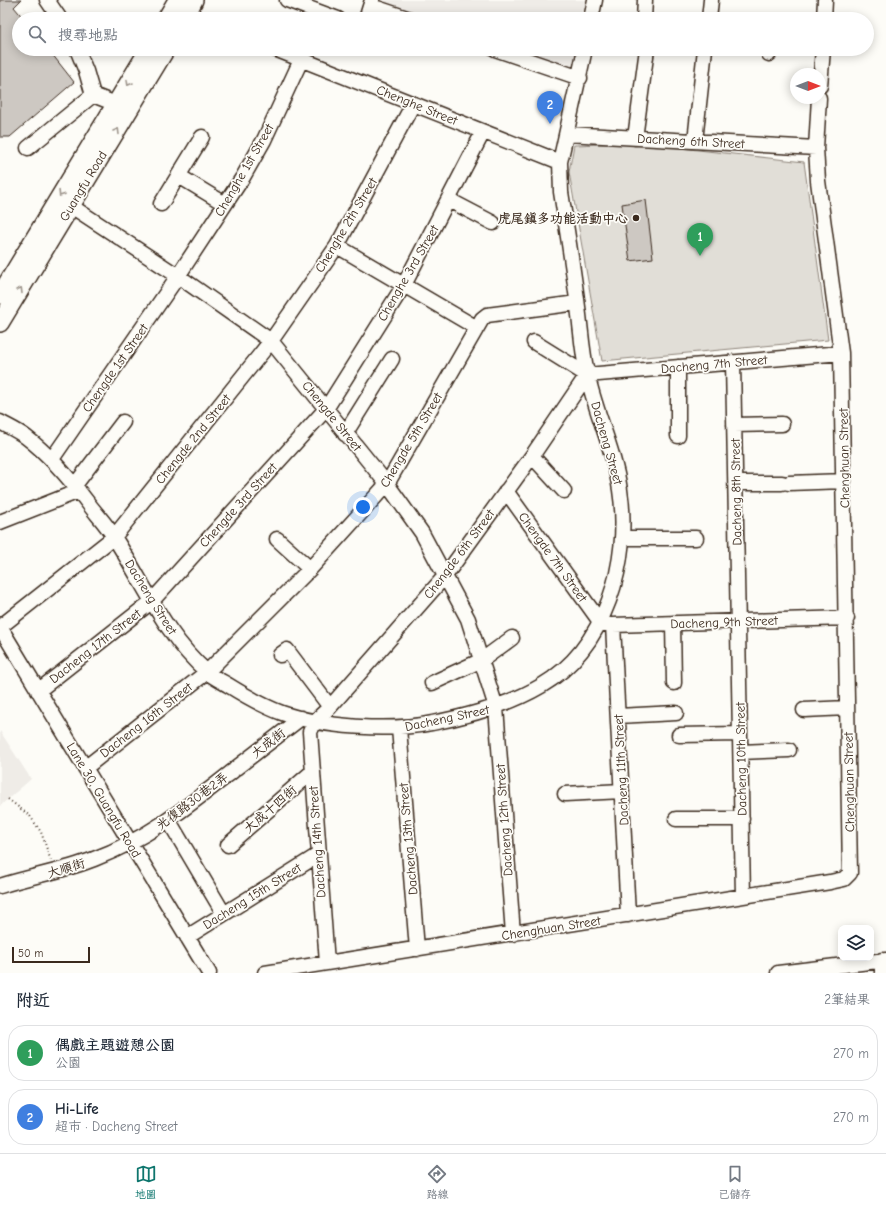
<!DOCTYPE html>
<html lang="zh-TW">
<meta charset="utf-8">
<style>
body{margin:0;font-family:"Comic Neue","LXGW WenKai TC",sans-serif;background:#f2f2f3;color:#1f2937}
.controls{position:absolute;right:12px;bottom:12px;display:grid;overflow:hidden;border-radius:8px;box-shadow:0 2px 10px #0003}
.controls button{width:36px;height:36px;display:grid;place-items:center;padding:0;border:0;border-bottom:1px solid #e0e1e3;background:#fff;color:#1f2937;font:20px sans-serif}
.compass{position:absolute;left:790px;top:68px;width:36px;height:36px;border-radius:50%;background:#fff;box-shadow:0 2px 10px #0003;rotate:90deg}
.scale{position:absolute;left:12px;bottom:10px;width:78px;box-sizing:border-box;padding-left:4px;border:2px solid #3b2a1e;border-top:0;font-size:11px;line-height:14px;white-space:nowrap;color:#3b2a1e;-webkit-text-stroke:3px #fdfcf7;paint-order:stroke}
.you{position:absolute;left:363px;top:507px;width:14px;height:14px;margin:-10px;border:3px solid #fff;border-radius:50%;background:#1a73e8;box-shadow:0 0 0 6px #1a73e833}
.badge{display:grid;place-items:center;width:26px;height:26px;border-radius:50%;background:#0f766e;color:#fff;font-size:13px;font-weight:700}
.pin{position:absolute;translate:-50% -33px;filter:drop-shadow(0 1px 2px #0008)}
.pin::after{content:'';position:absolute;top:21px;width:14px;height:12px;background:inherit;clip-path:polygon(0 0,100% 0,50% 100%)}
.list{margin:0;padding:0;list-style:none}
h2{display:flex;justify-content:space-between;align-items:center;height:52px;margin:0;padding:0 16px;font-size:17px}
h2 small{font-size:13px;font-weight:400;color:#747a83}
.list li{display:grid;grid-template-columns:26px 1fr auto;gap:12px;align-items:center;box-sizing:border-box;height:56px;margin:0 8px 8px;padding:0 8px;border:1px solid #e0e1e3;border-radius:16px}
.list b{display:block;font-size:15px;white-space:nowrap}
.list p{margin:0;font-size:13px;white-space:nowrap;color:#747a83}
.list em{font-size:13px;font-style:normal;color:#747a83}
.icon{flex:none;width:22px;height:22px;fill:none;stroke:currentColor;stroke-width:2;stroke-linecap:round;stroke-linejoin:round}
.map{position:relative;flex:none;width:886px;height:973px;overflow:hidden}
.search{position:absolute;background:#fff;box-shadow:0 2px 10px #0003;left:12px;right:12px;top:12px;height:44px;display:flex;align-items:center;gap:10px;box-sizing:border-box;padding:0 14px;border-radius:22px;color:#747a83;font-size:15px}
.sheet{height:180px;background:#fff}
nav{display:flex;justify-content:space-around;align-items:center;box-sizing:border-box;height:56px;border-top:1px solid #e0e1e3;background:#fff;font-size:11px;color:#747a83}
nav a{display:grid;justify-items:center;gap:2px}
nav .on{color:#0f766e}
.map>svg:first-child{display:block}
.built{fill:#efece7}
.green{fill:#e1ded7;stroke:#8e847a}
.building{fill:#cdc8c2;stroke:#3b2a1e}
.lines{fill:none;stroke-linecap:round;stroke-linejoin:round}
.minor-casing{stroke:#3b2a1e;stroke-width:17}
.major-casing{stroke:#3b2a1e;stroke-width:20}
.path{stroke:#3b2a1e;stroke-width:2;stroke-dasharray:1 3;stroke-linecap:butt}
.minor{stroke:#fdfcf7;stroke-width:14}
.major{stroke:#fdfcf7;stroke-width:17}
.oneway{stroke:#9c938a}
.poi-dot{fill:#3b2a1e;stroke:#fdfcf7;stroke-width:1.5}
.labels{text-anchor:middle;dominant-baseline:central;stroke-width:3.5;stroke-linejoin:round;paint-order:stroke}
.street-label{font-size:13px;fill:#3b2a1e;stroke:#fdfcf7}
.poi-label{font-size:13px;font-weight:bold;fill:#3b2a1e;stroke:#fdfcf7;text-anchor:end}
</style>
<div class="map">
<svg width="886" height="973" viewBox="0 0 886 973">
<rect width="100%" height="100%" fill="#fdfcf7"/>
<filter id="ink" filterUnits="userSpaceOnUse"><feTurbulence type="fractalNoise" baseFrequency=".025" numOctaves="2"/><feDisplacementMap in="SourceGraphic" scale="8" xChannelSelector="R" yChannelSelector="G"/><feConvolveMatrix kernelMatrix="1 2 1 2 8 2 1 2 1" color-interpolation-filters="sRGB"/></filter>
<g filter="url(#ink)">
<!-- built -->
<path class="built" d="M385,0H587L583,19H428L385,4Z
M517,49H577L574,68Z
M0,731L31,779L0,806Z"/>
<!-- green -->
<path class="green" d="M636,143L804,162L828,340L602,361L569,172L574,145Z"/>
<!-- building -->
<path class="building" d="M0,0H21L14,7L24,19H19V49H48L74,82L10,137H0Z
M646,200L653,258L630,261L622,204Z"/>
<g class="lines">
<!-- minor casing -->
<g class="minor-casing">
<path id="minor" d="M47,0L60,19
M287,0L338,19
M189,4L187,14L199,19
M371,6L410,19
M366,19L372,0
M591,19L595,0
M644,19L645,0
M709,19L711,0
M824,19L825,0
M275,49L560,162
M495,49L580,78
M769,54L770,49
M820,86L823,49
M93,95L116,104
M567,134L816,148
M635,138L647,49
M695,141L705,49
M28,148L93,95L86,71L77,49
M179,176L225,204
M449,200L493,223
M161,204L202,137
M71,206L178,276L271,341L387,484L422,533L468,619L496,707L513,934
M337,246L477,328
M534,342L587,375
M733,362L743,896
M678,367V436
M587,375L841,353
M0,422C9,427 18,431 26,437C51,456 70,479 88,503C97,515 107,525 114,537C144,583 165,636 207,672C213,677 221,681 228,685C244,695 263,706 282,713C322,727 390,732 432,723C469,716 507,706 541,686C606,648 631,561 620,490C614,449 595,412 587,373C582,351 581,329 578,307C573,268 567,230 561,192L560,162L585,49
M734,425L782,424
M345,434L392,359
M532,456L564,491
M52,459L178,276L243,177L264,140L301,60
M736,483H782
M789,483L844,481
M75,485L123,422
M506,491L601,623L613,625L847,618
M0,522L79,491
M622,538H696
M277,539L310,569
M673,623L674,683
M613,625L628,915
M0,627L114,537L271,341L337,246L413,104
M0,627L209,973
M280,655L287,650L330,707
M432,683L482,660L512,638
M38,691L151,602L326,409L404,285L483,132
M804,710L847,708
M618,716L676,713
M399,728L417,949
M679,735L740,734
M741,752L789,750
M85,768L207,672L310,569L387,484L482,319L487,315L577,303
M236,768L301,718
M565,794L622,791
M676,819H742
M169,821L224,914
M228,845L312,772
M0,886C31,876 64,871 94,859C149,838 188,806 233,771
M187,937L318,855
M882,960V973
M327,963L310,732L315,721L330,707L445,576L532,456L587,375
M265,973L830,882L844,879L850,873L841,353L818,181L816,148L819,98
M778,973L886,960"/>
</g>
<!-- major casing -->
<g class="major-casing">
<path id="major" d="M166,19L177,0
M184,19L194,0
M0,295L149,49
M0,323L166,49"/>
</g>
<!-- path -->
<path class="path" d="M8,799L30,816L41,832L51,861"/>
<!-- minor -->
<use href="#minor" class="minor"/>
<!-- major -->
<use href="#major" class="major"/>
</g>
<!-- one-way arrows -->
<defs><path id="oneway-chevron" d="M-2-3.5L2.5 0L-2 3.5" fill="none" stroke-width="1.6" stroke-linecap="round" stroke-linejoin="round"/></defs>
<g class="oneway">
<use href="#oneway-chevron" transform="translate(129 83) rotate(120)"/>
<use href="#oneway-chevron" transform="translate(117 131) rotate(-59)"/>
<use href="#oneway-chevron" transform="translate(61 194) rotate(122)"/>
<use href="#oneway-chevron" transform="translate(20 290) rotate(-59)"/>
</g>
</g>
<!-- markers -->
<circle class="poi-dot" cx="636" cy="218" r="4"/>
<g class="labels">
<!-- street labels -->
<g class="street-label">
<text transform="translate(417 105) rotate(22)">Chenghe Street</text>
<text transform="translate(691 141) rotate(3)">Dacheng 6th Street</text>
<text transform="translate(244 170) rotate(-60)">Chenghe 1st Street</text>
<text transform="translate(83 186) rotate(-59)">Guangfu Road</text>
<text transform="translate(346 225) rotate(-59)">Chenghe 2th Street</text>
<text transform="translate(408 273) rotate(-60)">Chenghe 3rd Street</text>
<text transform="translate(714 364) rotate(-5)">Dacheng 7th Street</text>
<text transform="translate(115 368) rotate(-55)">Chengde 1st Street</text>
<text transform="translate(332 416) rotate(51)">Chengde Street</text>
<text transform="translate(193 439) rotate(-51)">Chengde 2nd Street</text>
<text transform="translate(411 440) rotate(-59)">Chengde 5th Street</text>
<text transform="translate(607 443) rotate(74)">Dacheng Street</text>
<text transform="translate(844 458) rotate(-91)">Chenghuan Street</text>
<text transform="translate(736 492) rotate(-91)">Dacheng 8th Street</text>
<text transform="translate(238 505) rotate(-48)">Chengde 3rd Street</text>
<text transform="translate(459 554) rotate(-53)">Chengde 6th Street</text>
<text transform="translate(553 557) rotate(54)">Chengde 7th Street</text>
<text transform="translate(151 597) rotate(58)">Dacheng Street</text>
<text transform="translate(724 622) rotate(-2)">Dacheng 9th Street</text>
<text transform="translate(95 646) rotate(-38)">Dacheng 17th Street</text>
<text transform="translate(447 718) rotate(-12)">Dacheng Street</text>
<text transform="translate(146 720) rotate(-38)">Dacheng 16th Street</text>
<text transform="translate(268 743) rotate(-38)">大成街</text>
<text transform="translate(741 759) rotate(-91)">Dacheng 10th Street</text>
<text transform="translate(621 770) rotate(-93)">Dacheng 11th Street</text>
<text transform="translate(849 782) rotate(-91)">Chenghuan Street</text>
<text transform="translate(104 800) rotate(59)">Lane 30, Guangfu Road</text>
<text transform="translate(192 801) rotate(-37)">光復路30巷2弄</text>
<text transform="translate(270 809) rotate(-41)">大成十四街</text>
<text transform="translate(504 820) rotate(-94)">Dacheng 12th Street</text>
<text transform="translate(408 839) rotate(-95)">Dacheng 13th Street</text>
<text transform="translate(317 842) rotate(-94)">Dacheng 14th Street</text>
<text transform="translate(66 868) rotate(-17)">大順街</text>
<text transform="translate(252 896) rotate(-32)">Dacheng 15th Street</text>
<text transform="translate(551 928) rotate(-9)">Chenghuan Street</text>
</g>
<!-- poi labels -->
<g class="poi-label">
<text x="628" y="218">虎尾鎮多功能活動中心</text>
</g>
</g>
</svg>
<div class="controls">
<button><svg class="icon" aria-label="layers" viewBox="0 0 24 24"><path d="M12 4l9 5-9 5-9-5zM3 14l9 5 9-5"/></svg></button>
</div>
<svg class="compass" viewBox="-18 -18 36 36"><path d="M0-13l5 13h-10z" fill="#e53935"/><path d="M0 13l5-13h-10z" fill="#747a83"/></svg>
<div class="scale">50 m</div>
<div class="you"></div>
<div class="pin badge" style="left:700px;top:256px;background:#2e9e5b">1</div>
<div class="pin badge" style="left:550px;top:124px;background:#3f7fe0">2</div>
<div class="search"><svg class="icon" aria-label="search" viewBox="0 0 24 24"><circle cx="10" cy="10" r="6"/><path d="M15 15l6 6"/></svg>搜尋地點</div>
</div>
<section class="sheet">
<h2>附近<small>2筆結果</small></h2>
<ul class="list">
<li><span class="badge" style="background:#2e9e5b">1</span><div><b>偶戲主題遊憩公園</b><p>公園</p></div><em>270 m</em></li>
<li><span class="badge" style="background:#3f7fe0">2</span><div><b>Hi-Life</b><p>超市 · Dacheng Street</p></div><em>270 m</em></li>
</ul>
</section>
<nav>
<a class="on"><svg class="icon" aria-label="map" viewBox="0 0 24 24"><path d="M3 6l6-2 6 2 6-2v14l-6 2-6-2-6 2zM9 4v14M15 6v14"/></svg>地圖</a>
<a><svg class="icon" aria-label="directions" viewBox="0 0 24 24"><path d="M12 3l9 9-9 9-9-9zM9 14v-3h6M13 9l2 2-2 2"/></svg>路線</a>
<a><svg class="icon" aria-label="saved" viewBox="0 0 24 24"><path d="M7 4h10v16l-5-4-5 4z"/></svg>已儲存</a>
</nav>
